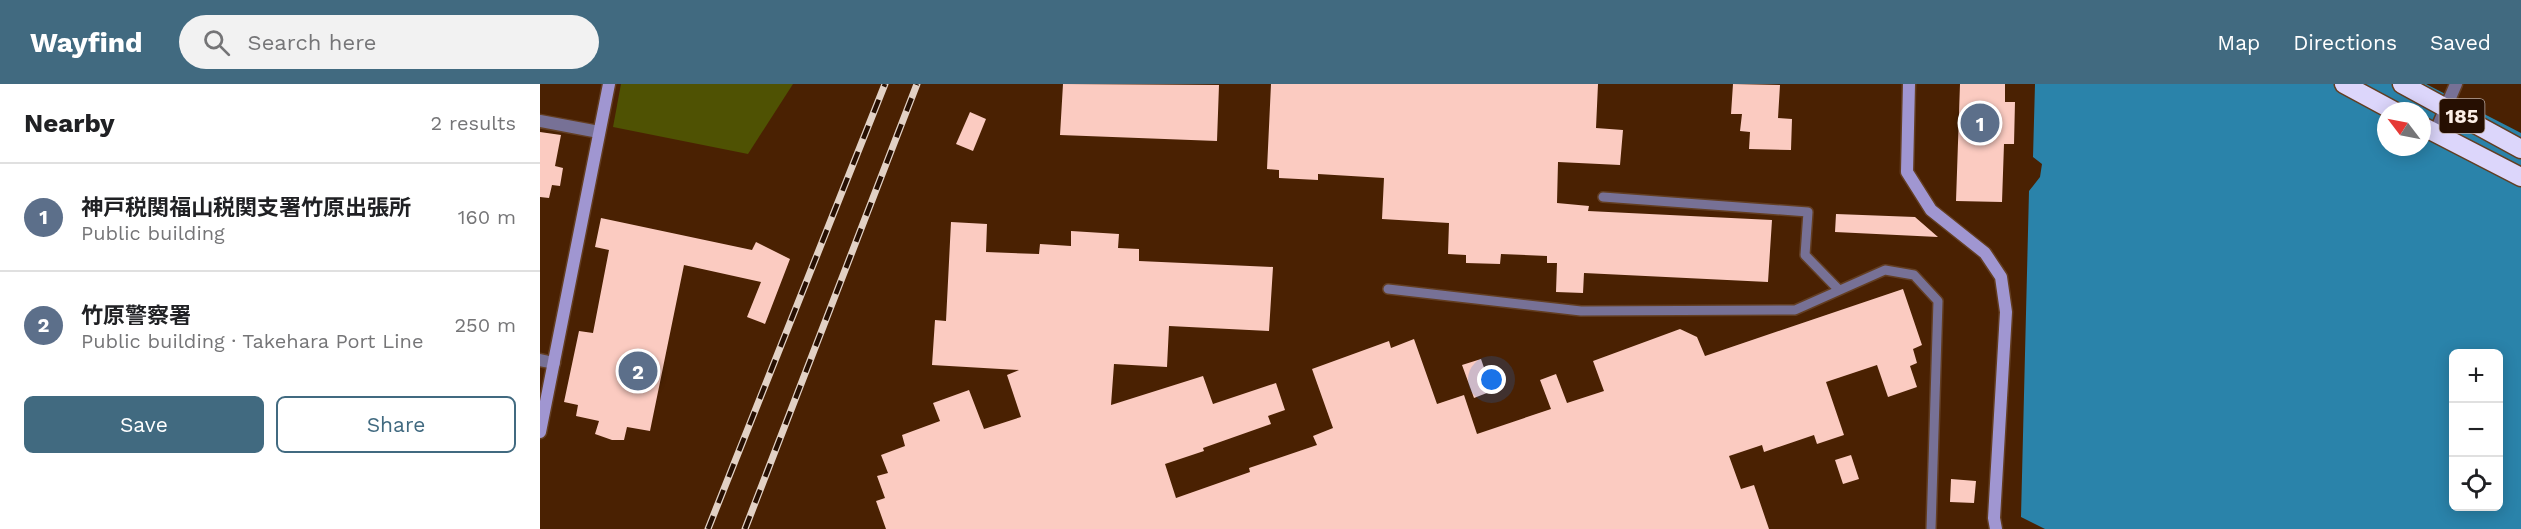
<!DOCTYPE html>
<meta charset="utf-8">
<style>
body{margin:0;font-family:"Work Sans","Noto Sans JP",sans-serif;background:#f2f2f2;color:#202124}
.controls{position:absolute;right:18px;bottom:18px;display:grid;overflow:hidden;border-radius:9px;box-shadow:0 3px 15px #0003}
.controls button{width:54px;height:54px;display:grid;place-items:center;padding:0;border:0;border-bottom:2px solid #e0e0e0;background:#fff;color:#202124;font:30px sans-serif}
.compass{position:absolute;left:1837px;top:18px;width:54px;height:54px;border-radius:50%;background:#fff;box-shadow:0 3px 15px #0003;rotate:302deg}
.you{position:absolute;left:952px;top:296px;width:21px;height:21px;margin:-15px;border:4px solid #fff;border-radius:50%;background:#1a73e8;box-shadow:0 0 0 9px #1a73e833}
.badge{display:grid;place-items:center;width:39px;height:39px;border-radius:50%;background:#416a80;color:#fff;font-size:20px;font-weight:700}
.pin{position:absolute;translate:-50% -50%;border:3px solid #fff;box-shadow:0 2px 6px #0006}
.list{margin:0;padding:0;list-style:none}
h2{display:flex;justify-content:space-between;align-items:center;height:78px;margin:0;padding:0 24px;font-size:26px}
h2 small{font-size:20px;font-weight:400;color:#757577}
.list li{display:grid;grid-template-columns:39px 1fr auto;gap:18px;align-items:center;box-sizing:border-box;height:108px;padding:0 24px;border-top:2px solid #e0e0e0}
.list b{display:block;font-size:22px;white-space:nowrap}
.list p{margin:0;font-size:20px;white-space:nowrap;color:#757577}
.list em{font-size:20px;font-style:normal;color:#757577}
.actions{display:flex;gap:12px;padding:18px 24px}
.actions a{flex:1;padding:14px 0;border:2px solid #416a80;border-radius:9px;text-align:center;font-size:21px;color:#416a80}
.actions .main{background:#416a80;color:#fff}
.icon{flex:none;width:33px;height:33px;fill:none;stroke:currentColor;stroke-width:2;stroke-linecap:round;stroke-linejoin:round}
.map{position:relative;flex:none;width:1981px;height:445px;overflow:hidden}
header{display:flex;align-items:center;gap:36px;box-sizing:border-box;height:84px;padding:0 30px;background:#416a80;color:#fff}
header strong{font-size:28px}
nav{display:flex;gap:33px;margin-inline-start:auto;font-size:21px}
.search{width:420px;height:54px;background:#f2f2f2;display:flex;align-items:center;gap:15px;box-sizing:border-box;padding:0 21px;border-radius:33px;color:#757577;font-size:22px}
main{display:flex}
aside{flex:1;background:#fff}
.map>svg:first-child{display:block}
.green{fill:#4f5203}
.water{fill:#2a83aa;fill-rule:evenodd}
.building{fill:#fbcbc1}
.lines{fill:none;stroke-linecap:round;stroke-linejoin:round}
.lane-casing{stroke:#633e22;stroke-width:12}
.street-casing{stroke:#633e22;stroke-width:15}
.secondary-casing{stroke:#633e22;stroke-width:15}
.highway-casing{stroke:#633e22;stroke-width:21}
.lane{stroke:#777196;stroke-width:9}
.street{stroke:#777196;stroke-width:12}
.secondary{stroke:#a096d1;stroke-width:12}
.highway{stroke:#dcd6fb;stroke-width:18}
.rail-casing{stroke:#e2d1c5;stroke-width:7}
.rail{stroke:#260f02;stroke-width:4.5;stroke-dasharray:14;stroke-linecap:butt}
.labels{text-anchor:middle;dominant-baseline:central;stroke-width:6;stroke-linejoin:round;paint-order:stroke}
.shield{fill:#260f02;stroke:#bcaba2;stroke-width:1.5}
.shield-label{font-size:20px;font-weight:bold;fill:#fceee6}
</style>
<header>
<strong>Wayfind</strong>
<div class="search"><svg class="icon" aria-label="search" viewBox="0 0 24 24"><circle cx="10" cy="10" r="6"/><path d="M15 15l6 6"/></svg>Search here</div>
<nav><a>Map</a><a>Directions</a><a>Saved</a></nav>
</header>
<main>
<aside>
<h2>Nearby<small>2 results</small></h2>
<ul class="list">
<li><span class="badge" style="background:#5c6f8a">1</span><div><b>神戸税関福山税関支署竹原出張所</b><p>Public building</p></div><em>160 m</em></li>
<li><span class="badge" style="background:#5c6f8a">2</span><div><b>竹原警察署</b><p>Public building · Takehara Port Line</p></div><em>250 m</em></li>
</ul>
<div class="actions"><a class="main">Save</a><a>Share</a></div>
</aside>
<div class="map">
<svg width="1981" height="445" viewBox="0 0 1981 445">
<rect width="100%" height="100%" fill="#4a2102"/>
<!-- green -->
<path class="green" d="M81,0H253L208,70L73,43Z"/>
<!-- water -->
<path class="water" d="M1495,0H1886L1981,49V445H1505L1481,433L1489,107L1500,93L1502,80L1493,73ZM1846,27H1882V63H1846ZM1914,270H1958V422H1914Z"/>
<!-- building -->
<path class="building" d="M523,0L679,1L677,57L520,51Z
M731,0H1058L1056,44L1083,46L1080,81L1018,78L1017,119L1049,122L1048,127L1232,136L1228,198L1044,189L1043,209L1016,208L1017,179H1007V172L961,170L960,180L926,179V171L908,170L909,139L842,135L844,94L778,90V96L739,94V86L727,85Z
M1193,0L1240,1L1238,34L1252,35L1251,66L1209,65L1210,48L1200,47L1202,30H1191Z
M1420,0H1465V18H1475L1474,60H1464L1462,118L1416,117Z
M430,28L446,35L433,67L416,60Z
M0,48L21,51L15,82L23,84L20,102L12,101L9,114L0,113Z
M1296,130L1375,133L1398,153L1295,148Z
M61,134L212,166L216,158L250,175L225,240L207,233L221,198L144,181L110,347L87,343L84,356H72L55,350L59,337L36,332L38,321L24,318L39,247L53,249L69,166L55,163Z
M411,138L447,140L446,168L499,170L500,160L531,162V147L579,150L578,164L599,165V177L733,183L729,247L629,242L627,283L574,280L571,321L663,292L673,320L736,299L745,326L728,332L731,340L663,364L664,367L625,380L636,414L710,388L709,384L777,361L773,352L793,344L772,285L849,257L851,264L874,255L897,320L924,311L937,350L1011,325L1000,296L1016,290L1027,319L1064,307L1053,277L1140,245L1157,253L1165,272L1363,205L1382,261L1373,265L1377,279L1370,282L1377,303L1348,313L1337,281L1286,298L1304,351L1277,360L1274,351L1224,368L1222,361L1189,372L1201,405L1214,401L1229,445H346L336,417L345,414L337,392L348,389L341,371L365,362L362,351L400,337L393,319L429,306L444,345L481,333L467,291L479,286L392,281L395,236L406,237Z
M941,275L952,307L934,314L922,281Z
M1311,371L1319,395L1303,400L1295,376Z
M1411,395L1436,397L1434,419L1410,418Z"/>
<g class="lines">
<!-- lane casing -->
<g class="lane-casing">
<path id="lane" d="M1063,113L1268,128L1265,171L1299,206
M848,205L1041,227L1255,226L1345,186L1374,191L1398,217L1391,445"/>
</g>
<!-- street casing -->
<g class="street-casing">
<path id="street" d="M0,37L59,48
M1895,49L1916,0
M0,276L14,279"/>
</g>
<!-- secondary casing -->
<g class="secondary-casing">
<path id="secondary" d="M1369,0L1367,88L1391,126L1445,169L1461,193L1466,228L1454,434L1456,445
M0,348L69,0"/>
</g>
<!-- highway casing -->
<g class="highway-casing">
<path id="highway" d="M1804,0L1854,27
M1862,0L1981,65
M1882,42L1981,93"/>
</g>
<!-- lane -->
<use href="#lane" class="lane"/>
<!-- street -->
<use href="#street" class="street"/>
<!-- secondary -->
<use href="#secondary" class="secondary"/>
<!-- highway -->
<use href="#highway" class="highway"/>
<!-- rail casing -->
<g class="rail-casing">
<path id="rail" d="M168,445L345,0
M205,445L377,0"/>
</g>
<!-- rail -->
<use href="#rail" class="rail"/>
</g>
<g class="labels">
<!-- shield labels -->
<rect class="shield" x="1899.5" y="15" width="45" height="34" rx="4.5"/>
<g class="shield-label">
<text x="1922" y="32">185</text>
</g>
</g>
</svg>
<div class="controls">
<button>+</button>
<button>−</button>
<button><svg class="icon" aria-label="locate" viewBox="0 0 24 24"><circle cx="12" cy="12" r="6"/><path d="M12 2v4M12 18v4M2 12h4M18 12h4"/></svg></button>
</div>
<svg class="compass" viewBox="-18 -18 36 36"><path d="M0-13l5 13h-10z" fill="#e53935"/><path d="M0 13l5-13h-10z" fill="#757577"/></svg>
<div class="you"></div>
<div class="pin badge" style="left:1440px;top:39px;background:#5c6f8a">1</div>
<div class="pin badge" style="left:98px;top:287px;background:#5c6f8a">2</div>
</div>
</main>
